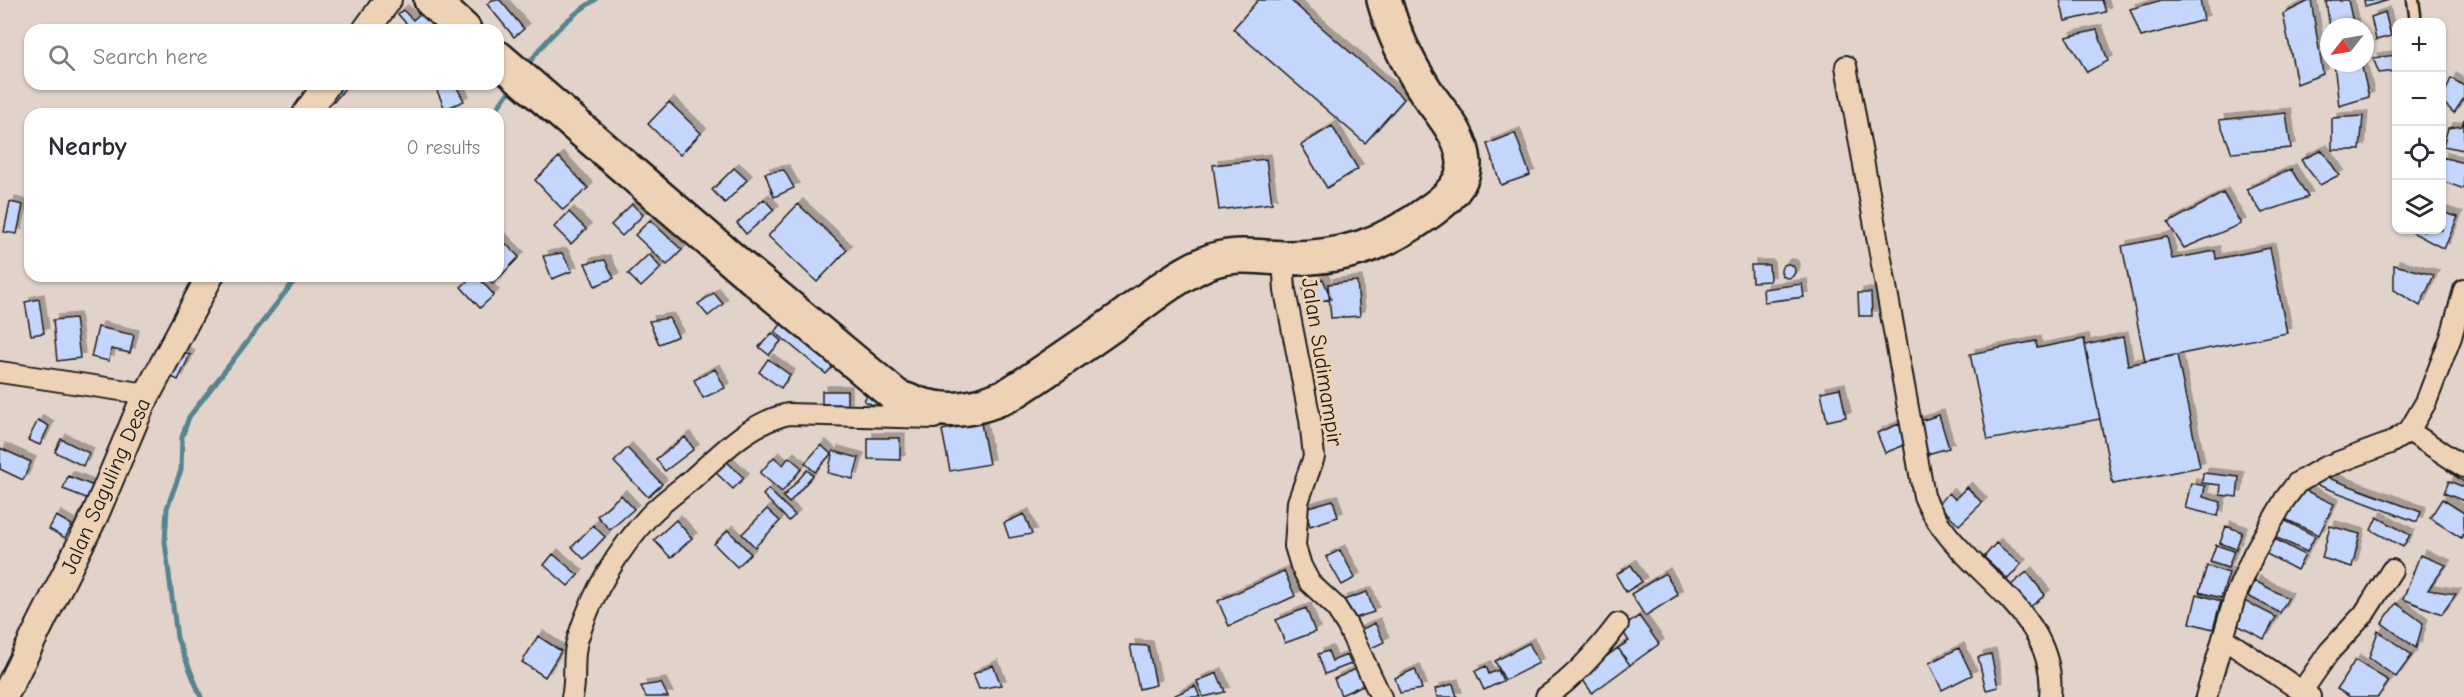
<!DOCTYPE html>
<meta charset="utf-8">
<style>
body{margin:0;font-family:"Comic Neue",sans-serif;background:#f7f7f7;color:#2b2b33}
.controls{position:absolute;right:18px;top:18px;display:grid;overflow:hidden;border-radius:12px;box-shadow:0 2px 4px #0004}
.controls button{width:54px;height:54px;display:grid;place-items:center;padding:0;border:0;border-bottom:2px solid #e1e1e2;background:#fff;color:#2b2b33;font:30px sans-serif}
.compass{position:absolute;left:2320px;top:18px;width:54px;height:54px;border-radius:50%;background:#fff;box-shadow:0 2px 4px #0004;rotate:239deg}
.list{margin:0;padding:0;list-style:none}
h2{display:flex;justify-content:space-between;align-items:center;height:78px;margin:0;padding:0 24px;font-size:26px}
h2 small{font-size:20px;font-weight:400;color:#7c7c81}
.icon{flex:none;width:33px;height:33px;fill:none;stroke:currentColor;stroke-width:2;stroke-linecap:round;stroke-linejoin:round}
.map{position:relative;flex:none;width:2464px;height:697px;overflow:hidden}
.search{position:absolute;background:#fff;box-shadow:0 2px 4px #0004;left:24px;top:24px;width:480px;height:66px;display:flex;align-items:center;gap:15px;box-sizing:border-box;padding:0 21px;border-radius:18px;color:#7c7c81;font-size:22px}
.panel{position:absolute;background:#fff;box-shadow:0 2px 4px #0004;left:24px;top:108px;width:480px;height:174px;border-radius:18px}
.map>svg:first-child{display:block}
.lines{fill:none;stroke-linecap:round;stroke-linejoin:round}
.stream{stroke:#56848f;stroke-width:5}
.building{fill:#c5d6fc;stroke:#1c1c1c;stroke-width:1.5;filter:url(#shadow)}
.service-casing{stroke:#1c1c1c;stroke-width:15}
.minor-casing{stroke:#1c1c1c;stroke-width:24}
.tertiary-casing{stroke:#1c1c1c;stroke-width:30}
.trunk-casing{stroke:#1c1c1c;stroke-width:38}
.service{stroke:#eed2b5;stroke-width:10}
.minor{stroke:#eed2b5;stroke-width:20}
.tertiary{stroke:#eed2b5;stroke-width:26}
.trunk{stroke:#eed2b5;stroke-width:33}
.labels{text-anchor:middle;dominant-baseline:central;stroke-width:6;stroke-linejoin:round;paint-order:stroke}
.street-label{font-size:22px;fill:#1c1c1c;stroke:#eed2b5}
</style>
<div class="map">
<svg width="2464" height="697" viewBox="0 0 2464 697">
<defs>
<filter id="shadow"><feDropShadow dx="5" dy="-5" stdDeviation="0" flood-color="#0004"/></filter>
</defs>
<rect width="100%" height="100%" fill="#e2d3ca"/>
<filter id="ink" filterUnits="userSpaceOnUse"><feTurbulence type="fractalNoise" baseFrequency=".0167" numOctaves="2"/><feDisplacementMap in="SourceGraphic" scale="12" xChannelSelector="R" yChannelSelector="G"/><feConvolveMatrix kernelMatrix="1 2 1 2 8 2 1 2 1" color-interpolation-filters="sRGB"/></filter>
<g filter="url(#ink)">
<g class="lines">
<!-- stream -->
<path class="stream" d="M525,69C544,41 566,18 595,0
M493,114L513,86
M201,697L177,638L165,542L167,508L181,470L182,437L189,417L298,276"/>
</g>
<!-- building -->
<path class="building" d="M492,0H500L524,29L514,37L487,4Z
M1258,0H1290L1404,99L1365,143L1233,29Z
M2060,0H2102L2106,12L2065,21Z
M2162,0H2200L2204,20L2141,37L2130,9Z
M2311,0L2323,74L2297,84L2283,14Z
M2332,0H2348L2354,27H2330L2326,2Z
M2364,0H2389L2365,7Z
M403,10L413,20L423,11L434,24L427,30H412L398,14Z
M2385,12L2391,36L2376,40L2371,17Z
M2097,30L2108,61L2087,72L2066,37Z
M2396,55V71L2379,73L2373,58Z
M2334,63H2361L2369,97L2339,106Z
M2451,78L2464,86V98L2454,113L2442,101Z
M335,84H348L334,102L326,96Z
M455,84L464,101L445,109L435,86Z
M669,102L701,133L680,155L648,124Z
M2286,113L2291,148L2232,153L2219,120Z
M2363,116L2360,150H2332V118Z
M2464,119V150L2443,146L2448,128L2462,126Z
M1332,126L1358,169L1327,188L1301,145Z
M1515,133L1530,175L1501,185L1487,144Z
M2322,150L2339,175L2320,185L2301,160Z
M559,157L588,188L563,210L535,180Z
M2442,157L2464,163V189L2442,181Z
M1266,159L1272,203L1219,210L1213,165Z
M734,168L747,180L725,203L712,190Z
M2291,169L2308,197L2262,213L2246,189Z
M784,170L794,188L774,197L765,173Z
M2223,193L2241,224L2184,248L2168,223Z
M764,199L774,210L746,234L737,223Z
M10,202L23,205L17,234L4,232Z
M632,204L643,215L622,236L611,225Z
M798,204L847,250L817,282L768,236Z
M569,212L586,229L571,244L554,227Z
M2442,212L2458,217L2444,249L2410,231L2442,230Z
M650,220L682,250L667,265L635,235Z
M498,236L519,257L493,284L485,276H498Z
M2167,237L2172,259L2215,251L2216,259L2270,248L2287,333L2145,361L2122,246Z
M562,253L572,271L552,279L543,256Z
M649,254L661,268L641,287L628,274Z
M605,260L614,278L595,286L585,263Z
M1781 271a7 7 0 1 1 14 0a7 7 0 1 1-14 0Z
M1751,265H1769L1770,281L1752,282Z
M2394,265L2434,275L2420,306L2394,290Z
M473,276H477L494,295L480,308L461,287Z
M1323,279L1331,299L1309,303L1303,288Z
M1357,281L1360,316L1331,318L1328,284Z
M1802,284L1804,297L1764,302L1763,289Z
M714,293L723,304L708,316L698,304Z
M1858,293H1871L1872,316H1859Z
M39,299L44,333L31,335L25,302Z
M75,318L80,358L57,361L53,320Z
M669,318L678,336L659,344L649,321Z
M786,318L838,361L826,374L775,332Z
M98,327L134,335L130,353L111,349L109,361L91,357Z
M772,333L781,341L769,355L759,347Z
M2123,337L2128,365L2177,355L2200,467L2113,484L2085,345Z
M2084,339L2100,419L1988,440L1970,354L2036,341L2037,348Z
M176,349L190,355L178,380L165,374Z
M768,359L790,375L781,388L759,372Z
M715,369L725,388L703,398L694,380Z
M1840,388L1846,417L1827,421L1821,392Z
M870,389L897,416L864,401Z
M822,391H847V408H822Z
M1939,415L1949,448L1927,454L1917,422Z
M38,420L49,426L40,445L28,440Z
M981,423L989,464L950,471L942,430Z
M1899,424L1907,444L1885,453L1877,433Z
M685,437L694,449L665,471L656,459Z
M868,438H900V460L868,459Z
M61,439L89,453L83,466L55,452Z
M821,445L831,454L815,472L805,463Z
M0,448L31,462L23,480L0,469Z
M627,448L662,484L648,497L614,462Z
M833,451L859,458L853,479L828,473Z
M774,457L783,465L789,457L802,468L782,492L760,473Z
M724,459L744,478L733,489L713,470Z
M2451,464L2464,473V482L2447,470Z
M807,470L813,475L789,503L783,497Z
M2203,473L2239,477L2237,497L2220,495L2221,485L2202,483Z
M2320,475L2421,512L2417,522L2312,483Z
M68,476L94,486L89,499L63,489Z
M2449,481L2464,487V501L2444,493Z
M2191,483L2205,486L2203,497L2221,502L2218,516L2185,508Z
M1967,487L1982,503L1959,525L1938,504L1949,493L1955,499Z
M2298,487L2334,504L2319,535L2283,518Z
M768,489L795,515L789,521L763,495Z
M621,495L634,509L610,530L597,516Z
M2442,499L2464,513V533L2461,538L2430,518Z
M1333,500L1338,517L1310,526L1305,508Z
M767,509L780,521L755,547L742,534Z
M1024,514L1032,534L1009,538L1004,523Z
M56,516L72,525L65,538L49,529Z
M2278,517L2315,536L2307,552L2269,534Z
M2377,517L2410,535L2403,547L2371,530Z
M676,520L692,538L671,558L654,540Z
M593,525L605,537L584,559L572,547Z
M2226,526L2242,532L2236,549L2220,543Z
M2330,526L2360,534L2352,567L2322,558Z
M728,530L751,554L737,567L714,544Z
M2269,536L2305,555L2297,570L2261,551Z
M1996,543L2021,564L2008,579L1984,557Z
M2216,545L2234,551L2228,568L2210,562Z
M1340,550L1355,578L1342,585L1326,557Z
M553,554L578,575L568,586L544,565Z
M2420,555L2446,565L2428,590L2456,594L2442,614L2403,599Z
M1631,565L1642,582L1626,592L1616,575Z
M2207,566L2229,573L2221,598L2199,592Z
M1284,571L1295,596L1229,626L1218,601Z
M2027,572L2045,595L2029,608L2011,585Z
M1665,573L1678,595L1645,616L1631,594Z
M2255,581L2288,598L2280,613L2248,596Z
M1367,592L1374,612L1349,620L1341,601Z
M2197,594L2221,601L2213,629L2190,623Z
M2245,601L2276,617L2264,639L2233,623Z
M2396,603L2423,623L2416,648L2382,623Z
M1306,608L1315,632L1285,643L1276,620Z
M1639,616L1659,644L1630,665L1618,648L1629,641L1621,629Z
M1375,623L1384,642L1365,651L1356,632Z
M2378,631L2412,655L2396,677L2369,658Z
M538,636L561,651L545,677L522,662Z
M1529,643L1539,663L1505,680L1495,661Z
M1130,645L1148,646L1156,685L1139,689Z
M1618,648L1630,665L1592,693L1580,676Z
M1959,648L1972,675L1942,690L1929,663Z
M1328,651L1332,661L1347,655L1351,664L1325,674L1318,654Z
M1991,654L1998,687L1986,690L1978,657Z
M2355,660L2389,681L2378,697H2350L2337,689Z
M993,665L1001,685L979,689L973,674Z
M1486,666L1489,674L1498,670L1503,681L1484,690L1475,671Z
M1356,669L1363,685L1341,695L1334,679Z
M1415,669L1422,689L1400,693L1395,678Z
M1217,673L1225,692L1203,697L1197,681Z
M661,683L668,697H646L641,686Z
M1453,684L1457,697H1437L1435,689Z
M1195,686L1200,697H1176L1175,695Z"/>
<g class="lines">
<!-- service casing -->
<g class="service-casing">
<path id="service" d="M2413,0L2416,22"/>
</g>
<!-- minor casing -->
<g class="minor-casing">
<path id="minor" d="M1846,66L1924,496C1953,570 2059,607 2050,697
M1283,258L1285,291L1310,419L1314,457L1298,502L1295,546L1301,566L1310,583L1335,606L1347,625L1381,697
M0,372L147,394
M2409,431L2464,467
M2223,638L2310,697
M2302,691L2329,652L2364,614L2392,570
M572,697C577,678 571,658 578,638C592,593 618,550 649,516C662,502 677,492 691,480C722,453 747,424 788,414L934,418
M1546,697C1575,677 1597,652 1618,624
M2206,697L2235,597L2254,553L2285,499L2297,483L2325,467L2390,443L2409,431L2426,402L2451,337L2464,290"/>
</g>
<!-- tertiary casing -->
<g class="tertiary-casing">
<path id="tertiary" d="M366,30L388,0
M306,114L327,84
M4,697L95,515L141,406L210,276"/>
</g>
<!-- trunk casing -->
<g class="trunk-casing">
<path id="trunk" d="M431,0L464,30
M498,58L743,269L897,397C940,414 967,414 1010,394C1048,370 1085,344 1122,318C1149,298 1175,277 1206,263C1231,252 1255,257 1282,258C1342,259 1385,245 1433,209C1448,198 1465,182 1464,162C1462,134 1440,113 1425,90C1407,62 1393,33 1384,0"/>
</g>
<!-- service -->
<use href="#service" class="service"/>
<!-- minor -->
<use href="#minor" class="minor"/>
<!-- tertiary -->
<use href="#tertiary" class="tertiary"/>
<!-- trunk -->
<use href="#trunk" class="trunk"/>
</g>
</g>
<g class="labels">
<!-- street labels -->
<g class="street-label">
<text transform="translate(1322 362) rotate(81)">Jalan Sudimampir</text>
<text transform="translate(106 486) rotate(-66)">Jalan Saguling Desa</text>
</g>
</g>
</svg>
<div class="controls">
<button>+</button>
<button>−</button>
<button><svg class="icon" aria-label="locate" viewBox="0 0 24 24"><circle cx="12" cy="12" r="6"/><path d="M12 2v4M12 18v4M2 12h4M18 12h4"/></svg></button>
<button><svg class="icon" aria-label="layers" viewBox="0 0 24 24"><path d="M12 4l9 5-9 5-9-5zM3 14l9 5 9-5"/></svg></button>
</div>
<svg class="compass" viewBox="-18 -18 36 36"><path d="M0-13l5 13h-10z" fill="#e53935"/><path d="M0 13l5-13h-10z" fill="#7c7c81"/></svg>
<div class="search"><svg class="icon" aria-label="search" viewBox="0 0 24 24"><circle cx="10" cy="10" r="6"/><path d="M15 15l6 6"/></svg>Search here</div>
<section class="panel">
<h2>Nearby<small>0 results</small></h2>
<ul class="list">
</ul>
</section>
</div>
